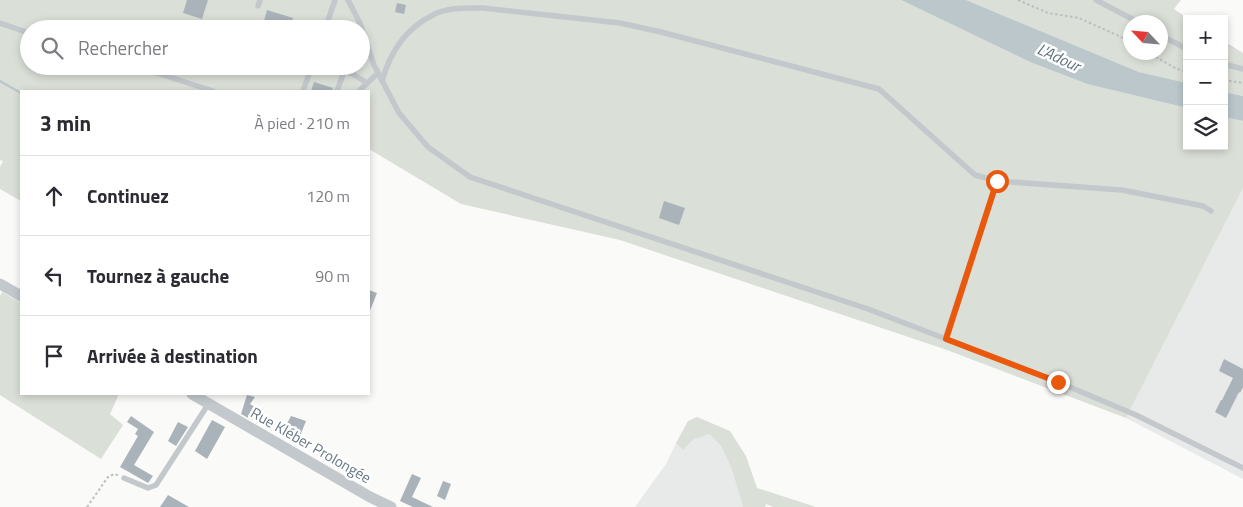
<!DOCTYPE html>
<html lang="fr">
<meta charset="utf-8">
<style>
body{margin:0;font-family:"Titillium Web",sans-serif;background:#f2f2f3;color:#2b2b33}
.controls{position:absolute;right:15px;top:15px;display:grid;overflow:hidden;border-radius:0px;box-shadow:0 2px 8px #0003}
.controls button{width:45px;height:45px;display:grid;place-items:center;padding:0;border:0;border-bottom:1px solid #e1e1e2;background:#fff;color:#2b2b33;font:25px sans-serif}
.compass{position:absolute;left:1123px;top:15px;width:45px;height:45px;border-radius:50%;background:#fff;box-shadow:0 2px 8px #0003;rotate:296deg}
.stop{position:absolute;width:15px;height:15px;margin:-11px;border:4px solid #ea580c;border-radius:50%;background:#fff}
.stop.end{background:#ea580c;border-color:#fff;box-shadow:0 1px 5px #0008}
.list{margin:0;padding:0;list-style:none}
h2{display:flex;justify-content:space-between;align-items:center;height:65px;margin:0;padding:0 20px;font-size:21px}
h2 small{font-size:16px;font-weight:400;color:#7c7c81}
.list li{display:grid;grid-template-columns:32px 1fr auto;gap:15px;align-items:center;box-sizing:border-box;height:80px;padding:0 20px;border-top:1px solid #e1e1e2}
.list b{display:block;font-size:19px;white-space:nowrap}
.list em{font-size:16px;font-style:normal;color:#7c7c81}
.icon{flex:none;width:28px;height:28px;fill:none;stroke:currentColor;stroke-width:2;stroke-linecap:round;stroke-linejoin:round}
.map{position:relative;flex:none;width:1243px;height:507px;overflow:hidden}
.search{position:absolute;background:#fff;box-shadow:0 2px 8px #0003;left:20px;top:20px;width:350px;height:55px;display:flex;align-items:center;gap:12px;box-sizing:border-box;padding:0 18px;border-radius:28px;color:#7c7c81;font-size:19px}
.panel{position:absolute;background:#fff;box-shadow:0 2px 8px #0003;left:20px;top:90px;width:350px;height:305px;border-radius:0px}
.map>svg:first-child{display:block}
.built{fill:#e8e9e9}
.green{fill:#dadfd7;fill-rule:evenodd}
.water{fill:#bbc7cb}
.lines{fill:none;stroke-linecap:round;stroke-linejoin:round}
.stream{stroke:#bbc7cb;stroke-width:2.5}
.building{fill:#aab3b9}
.path{stroke:#bbbfc2;stroke-width:2;stroke-dasharray:2.5 2.5;stroke-linecap:butt}
.lane{stroke:#c3c8cc;stroke-width:5.5}
.street{stroke:#c3c8cc;stroke-width:11}
.route{stroke:#ea580c;stroke-width:6}
.labels{text-anchor:middle;dominant-baseline:central;stroke-width:5;stroke-linejoin:round;paint-order:stroke}
.street-label{font-size:15px;fill:#657683;stroke:#fff}
.water-label{font-size:16px;font-style:italic;fill:#60757c;stroke:#fff}
</style>
<div class="map">
<svg width="1243" height="507" viewBox="0 0 1243 507">
<rect width="100%" height="100%" fill="#fafaf8"/>
<!-- built -->
<path class="built" d="M1243,188V479L1126,418Z
M708,433L721,446L731,467L743,507H635L666,464L676,443L683,450L694,439Z"/>
<!-- green -->
<path class="green" d="M0,0H901L1030,62L1087,84L1187,108V146H1224V117L1243,121V188L1126,418L947,350L620,240L461,204L369,149V91H21V201L0,189V167L3,161L0,160ZM29,29H361V66H29Z
M966,0H1181L1174,9L1189,19H1187V83L1139,72ZM1130,22H1160V52H1130Z
M1224,41L1243,53V96L1224,92Z
M2,292L21,303V394H119L110,414L123,425L101,459L0,395V296Z
M697,417L730,431L746,456L757,488L816,507H773L766,504L765,507H743L731,467L721,446L709,434L694,439L683,450L676,443L688,421Z"/>
<!-- water -->
<path class="water" d="M901,0H966L1139,72L1187,83V108L1087,84L1030,62Z
M1224,92L1243,96V121L1224,117Z"/>
<g class="lines">
<!-- stream -->
<path class="stream" d="M0,81L21,93"/>
</g>
<!-- building -->
<path class="building" d="M187,0H208L202,19L183,13Z
M397,3L406,5L404,14L395,12Z
M267,10L293,18L290,29H262Z
M314,82L333,88L332,91H311Z
M664,201L685,208L679,225L659,218Z
M369,290L377,293L369,313Z
M1224,359L1243,369V387L1240,393L1239,392L1226,418L1215,412L1221,400H1222L1233,378L1219,371Z
M247,395L255,397L250,404L258,409L252,420L241,414Z
M131,416L154,432L134,465L153,476L148,483L120,467L138,436L135,434L138,429L127,422Z
M291,416L306,421L298,441L283,434L285,430L284,429Z
M212,420L225,427L207,459L195,451Z
M178,422L188,427L176,446L168,441Z
M412,474L421,478L412,497L433,507H413L400,501Z
M443,481L451,484L445,500L437,496Z
M168,495L189,507H160Z"/>
<g class="lines">
<!-- path -->
<path class="path" d="M1018,0L1048,13L1079,18L1130,41
M1147,52L1177,69L1187,72
M1224,80L1243,83
M87,507L108,477L114,474L118,475"/>
<!-- lane -->
<path class="lane" d="M348,0L359,21L374,65L399,113L428,147L470,177L868,309L1058,382L1136,415L1243,468
M1096,0L1138,22
M258,6L260,0
M0,23L29,33
M325,29L335,0
M1160,35L1187,49
M1224,64L1243,69
M135,66L213,91
M344,70L356,76L367,83
M382,81C390,53 406,28 433,15C447,7 467,8 483,8L620,23L661,32L879,89L975,175L997,181L945,339
M303,91L312,66
M337,91L346,66
M359,91L378,73
M997,181L1122,190L1203,206L1211,211
M124,478L148,488L156,485L209,403"/>
<!-- street -->
<path class="street" d="M0,284L21,296
M192,394L370,497L391,507"/>
</g>
<g class="lines">
<!-- route -->
<path class="route" d="M997,181L946,339L1058,382"/>
</g>
<g class="labels">
<!-- street labels -->
<g class="street-label">
<text transform="translate(311 445) rotate(30)">Rue Kléber Prolongée</text>
</g>
<!-- water labels -->
<g class="water-label">
<text transform="translate(1059 57) rotate(25)">L'Adour</text>
</g>
</g>
</svg>
<div class="controls">
<button>+</button>
<button>−</button>
<button><svg class="icon" aria-label="layers" viewBox="0 0 24 24"><path d="M12 4l9 5-9 5-9-5zM3 14l9 5 9-5"/></svg></button>
</div>
<svg class="compass" viewBox="-18 -18 36 36"><path d="M0-13l5 13h-10z" fill="#e53935"/><path d="M0 13l5-13h-10z" fill="#7c7c81"/></svg>
<div class="stop" style="left:997px;top:181px"></div>
<div class="stop end" style="left:1058px;top:382px"></div>
<div class="search"><svg class="icon" aria-label="search" viewBox="0 0 24 24"><circle cx="10" cy="10" r="6"/><path d="M15 15l6 6"/></svg>Rechercher</div>
<section class="panel">
<h2>3 min<small>À pied · 210 m</small></h2>
<ul class="list">
<li><svg class="icon" aria-label="ahead" viewBox="0 0 24 24"><path d="M12 20V5M6 11l6-6 6 6"/></svg><div><b>Continuez</b></div><em>120 m</em></li>
<li><svg class="icon" aria-label="left" viewBox="0 0 24 24"><path d="M17 20v-9H6M10 6l-5 5 5 5"/></svg><div><b>Tournez à gauche</b></div><em>90 m</em></li>
<li><svg class="icon" aria-label="arrive" viewBox="0 0 24 24"><path d="M6 21V4h12l-3 4 3 4H6"/></svg><div><b>Arrivée à destination</b></div></li>
</ul>
</section>
</div>
